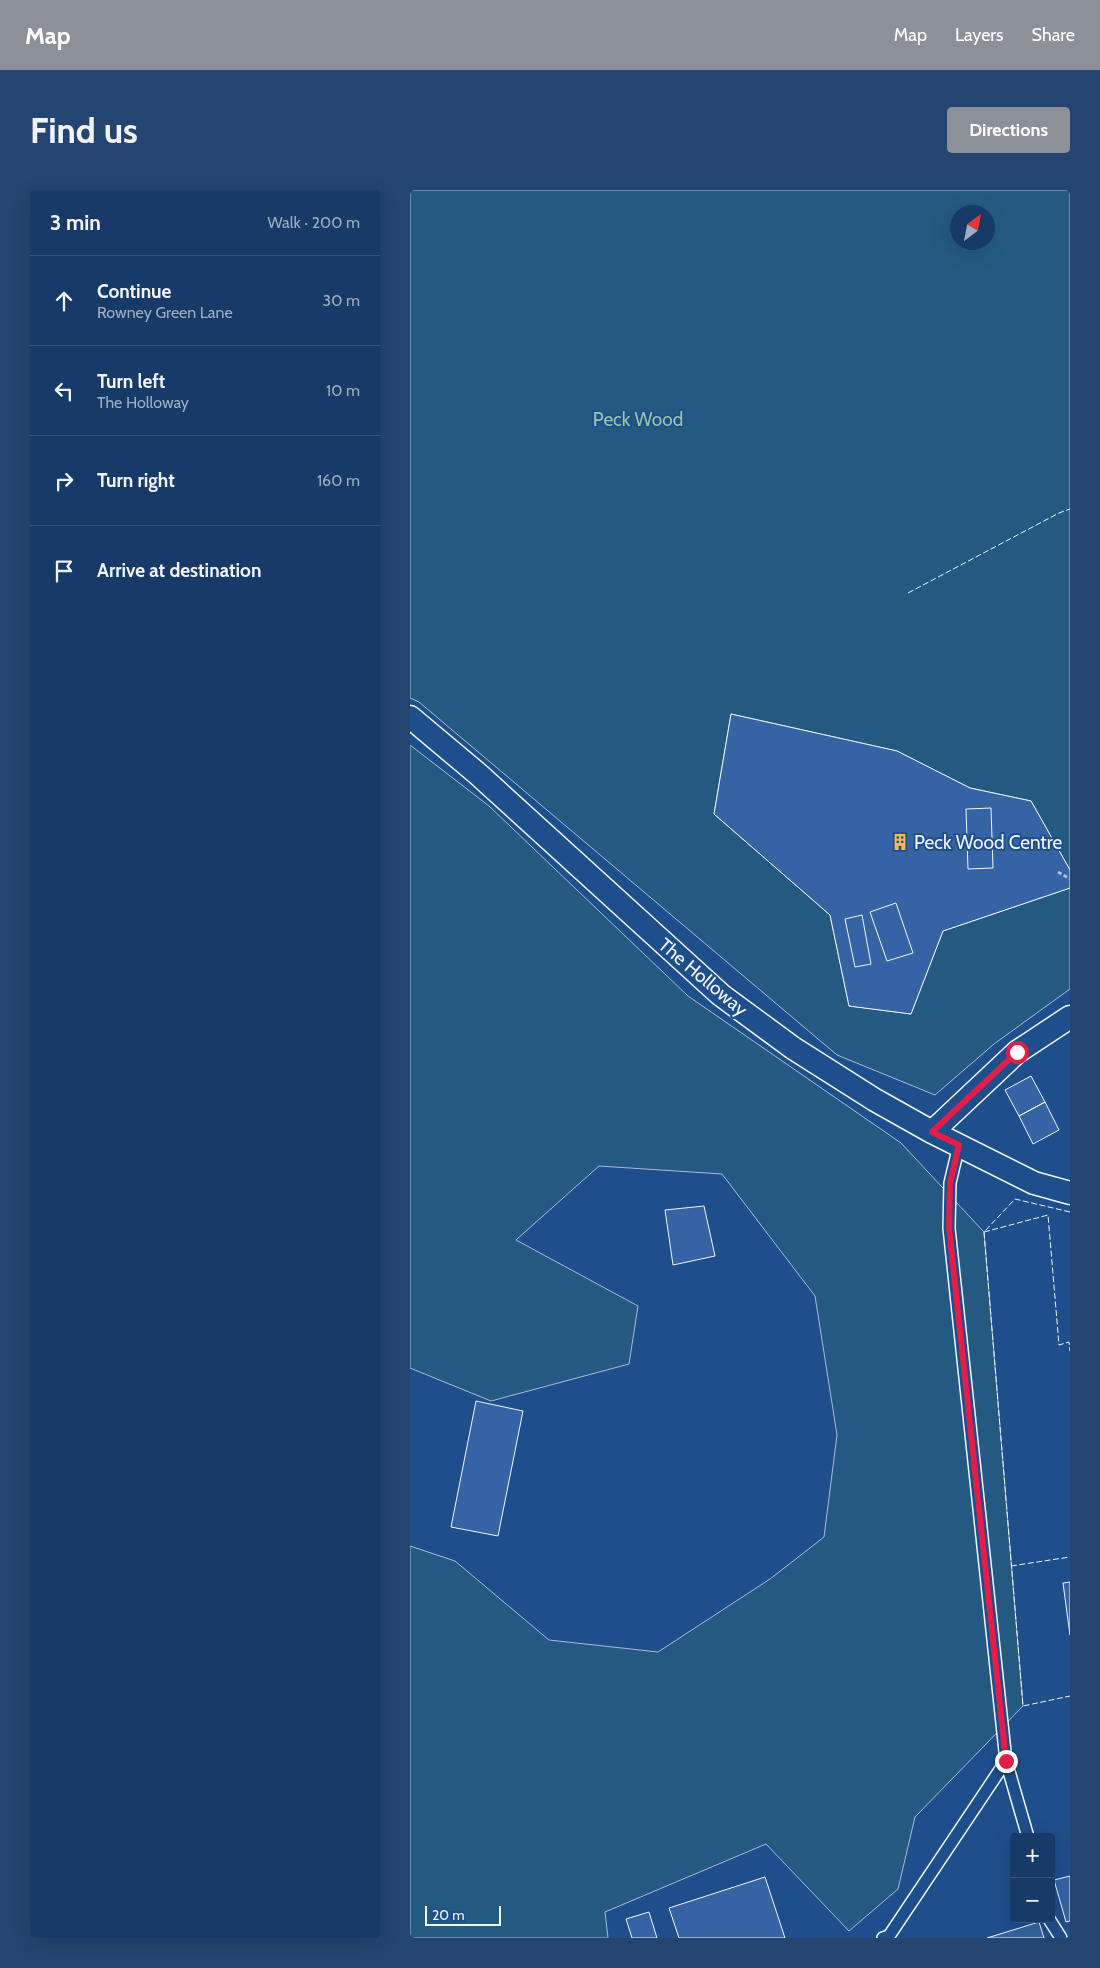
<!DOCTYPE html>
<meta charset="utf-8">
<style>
body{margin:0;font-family:Cabin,sans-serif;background:#244571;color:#f1f3f6}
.controls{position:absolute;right:15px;bottom:15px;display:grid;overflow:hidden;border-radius:5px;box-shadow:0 5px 20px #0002}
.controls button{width:45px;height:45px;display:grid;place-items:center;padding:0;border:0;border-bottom:1px solid #36547d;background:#173a69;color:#f1f3f6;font:25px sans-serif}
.compass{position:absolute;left:540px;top:15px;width:45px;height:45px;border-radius:50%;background:#173a69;box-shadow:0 5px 20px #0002;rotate:32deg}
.scale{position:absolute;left:15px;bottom:12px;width:76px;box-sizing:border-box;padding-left:5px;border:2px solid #f2f6ff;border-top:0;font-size:14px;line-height:18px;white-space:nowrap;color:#f2f6ff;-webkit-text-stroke:4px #1f4e8c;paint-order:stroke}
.stop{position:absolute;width:15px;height:15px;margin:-11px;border:4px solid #e11d48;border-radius:50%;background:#fff}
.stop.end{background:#e11d48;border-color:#fff;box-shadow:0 1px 5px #0008}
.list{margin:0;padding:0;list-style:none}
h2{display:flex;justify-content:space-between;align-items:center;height:65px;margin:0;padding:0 20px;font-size:21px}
h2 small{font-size:16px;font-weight:400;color:#9eadc0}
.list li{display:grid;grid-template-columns:32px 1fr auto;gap:15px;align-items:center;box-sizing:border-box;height:90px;padding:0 20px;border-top:1px solid #36547d}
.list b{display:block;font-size:19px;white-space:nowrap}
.list p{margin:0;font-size:16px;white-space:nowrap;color:#9eadc0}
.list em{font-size:16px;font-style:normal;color:#9eadc0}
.icon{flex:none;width:28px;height:28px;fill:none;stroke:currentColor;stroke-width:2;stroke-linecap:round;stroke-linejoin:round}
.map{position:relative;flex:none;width:660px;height:1748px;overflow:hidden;border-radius:5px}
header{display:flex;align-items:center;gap:30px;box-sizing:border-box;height:70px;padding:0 25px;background:#8c9099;color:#fff}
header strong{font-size:24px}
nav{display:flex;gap:28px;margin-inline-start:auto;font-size:18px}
.intro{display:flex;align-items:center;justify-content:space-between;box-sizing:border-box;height:120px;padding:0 30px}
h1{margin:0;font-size:35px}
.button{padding:12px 22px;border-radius:5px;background:#8c9099;color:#fff;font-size:18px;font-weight:700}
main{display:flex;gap:30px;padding:0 30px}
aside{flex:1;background:#173a69;border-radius:5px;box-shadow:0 5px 20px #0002}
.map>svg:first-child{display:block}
.green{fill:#245a82;stroke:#a8bbd7;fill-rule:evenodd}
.building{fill:#3563a3;stroke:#f2f6ff}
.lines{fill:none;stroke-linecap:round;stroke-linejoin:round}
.service-casing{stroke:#f2f6ff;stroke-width:14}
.minor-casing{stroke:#f2f6ff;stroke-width:25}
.path{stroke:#b3c4dc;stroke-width:3;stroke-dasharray:4 2.5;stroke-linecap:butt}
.service{stroke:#1f4e8c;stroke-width:11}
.minor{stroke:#1f4e8c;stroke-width:22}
.fence{stroke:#f2f6ff;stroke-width:1;stroke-dasharray:6 2.5;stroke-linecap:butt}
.route{stroke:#e11d48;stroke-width:6}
.labels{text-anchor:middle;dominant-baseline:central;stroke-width:4;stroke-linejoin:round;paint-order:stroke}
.park-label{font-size:19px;fill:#97c8a6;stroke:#1f4e8c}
.poi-label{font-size:19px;fill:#f2f6ff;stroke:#1f4e8c;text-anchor:start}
.street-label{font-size:19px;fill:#f2f6ff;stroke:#1f4e8c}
</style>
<header>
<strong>Map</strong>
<nav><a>Map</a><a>Layers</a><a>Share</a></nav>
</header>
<div class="intro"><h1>Find us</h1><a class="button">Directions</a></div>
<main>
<aside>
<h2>3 min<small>Walk · 200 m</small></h2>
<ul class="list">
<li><svg class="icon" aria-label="ahead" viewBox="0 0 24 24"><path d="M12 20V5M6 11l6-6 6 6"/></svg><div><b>Continue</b><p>Rowney Green Lane</p></div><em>30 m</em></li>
<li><svg class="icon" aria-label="left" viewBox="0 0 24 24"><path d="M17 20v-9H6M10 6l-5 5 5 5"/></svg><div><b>Turn left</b><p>The Holloway</p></div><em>10 m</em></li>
<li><svg class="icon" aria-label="right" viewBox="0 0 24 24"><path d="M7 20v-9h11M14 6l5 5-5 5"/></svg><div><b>Turn right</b></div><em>160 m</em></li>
<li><svg class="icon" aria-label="arrive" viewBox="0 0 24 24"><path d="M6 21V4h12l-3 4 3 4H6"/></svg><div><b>Arrive at destination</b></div></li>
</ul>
</aside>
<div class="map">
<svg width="660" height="1748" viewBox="0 0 660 1748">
<rect width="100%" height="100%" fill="#1f4e8c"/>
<!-- green -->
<path class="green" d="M0,0H660V680L621,611L560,598L487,561L321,524L304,624L420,725L439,816L501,824L533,741L660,698V799L584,854L525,905L427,865L9,512L0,508ZM548,22H578V52H548Z
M0,555L79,616L278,806L491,953L574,1042L613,1516L505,1627L488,1699L439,1741L356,1654L195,1722L198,1748H0V1356L45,1371L139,1450L248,1462L360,1389L414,1347L427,1245L405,1106L312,984L189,976L106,1050L228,1116L219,1174L81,1211L0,1178Z"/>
<!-- building -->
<path class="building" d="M321,524L487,561L560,598L621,611L660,680V698L533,741L501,824L439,816L420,725L304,624Z
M581,618L583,678L558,679L556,619Z
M486,713L503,763L477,771L460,722Z
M452,725L461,774L445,777L435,729Z
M621,886L635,912L609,926L595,900Z
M635,912L649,940L623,954L609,926Z
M294,1016L305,1066L263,1075L255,1020Z
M66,1211L113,1221L88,1346L41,1337Z
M660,1392V1445L653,1393Z
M660,1686V1731L656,1732L644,1690Z
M355,1687L375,1748H269L259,1718Z
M239,1722L247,1748H222L216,1729Z
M629,1732L634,1748H577Z"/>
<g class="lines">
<!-- service casing -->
<g class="service-casing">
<path id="service" d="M549,955L540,993L539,1038L596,1571L618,1647
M639,1729L651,1748
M473,1748L479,1746L596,1571"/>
</g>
<!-- minor casing -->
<g class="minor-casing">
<path id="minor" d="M0,527L68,584L311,805L383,858L465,910L522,942L624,993L660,1003
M522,942L607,862L660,827"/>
</g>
<!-- path -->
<path class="path" d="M648,682L660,689"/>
<!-- service -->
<use href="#service" class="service"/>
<!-- minor -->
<use href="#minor" class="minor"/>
<!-- fence -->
<path class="fence" d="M498,403L649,323L660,319
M660,1022L605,1009L574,1042L613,1516L660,1506
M574,1042L638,1025L649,1155L659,1152L660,1161
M601,1376L660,1367"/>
</g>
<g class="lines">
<!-- route -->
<path class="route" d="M596,1571L539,1038L540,993L549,955L522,942L607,862"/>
</g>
<!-- icons -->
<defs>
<g id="building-bare" transform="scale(1.35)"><path d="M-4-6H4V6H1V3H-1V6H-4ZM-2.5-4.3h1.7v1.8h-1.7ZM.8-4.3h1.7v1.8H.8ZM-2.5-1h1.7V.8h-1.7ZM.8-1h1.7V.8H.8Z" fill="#ffb74d" stroke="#1f4e8c" stroke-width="2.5" paint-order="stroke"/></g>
</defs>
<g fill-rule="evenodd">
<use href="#building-bare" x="490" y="652"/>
</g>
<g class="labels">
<!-- park labels -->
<g class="park-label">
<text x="228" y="229">Peck Wood</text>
</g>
<!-- poi labels -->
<g class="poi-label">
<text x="504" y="652">Peck Wood Centre</text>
</g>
<!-- street labels -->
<g class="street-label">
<text transform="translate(293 787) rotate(40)">The Holloway</text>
</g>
</g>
</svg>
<div class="controls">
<button>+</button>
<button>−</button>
</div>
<svg class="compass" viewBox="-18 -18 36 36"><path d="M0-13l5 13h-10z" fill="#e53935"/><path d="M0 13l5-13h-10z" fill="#9eadc0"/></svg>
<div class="scale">20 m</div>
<div class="stop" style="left:607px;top:862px"></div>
<div class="stop end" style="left:596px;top:1571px"></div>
</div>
</main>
